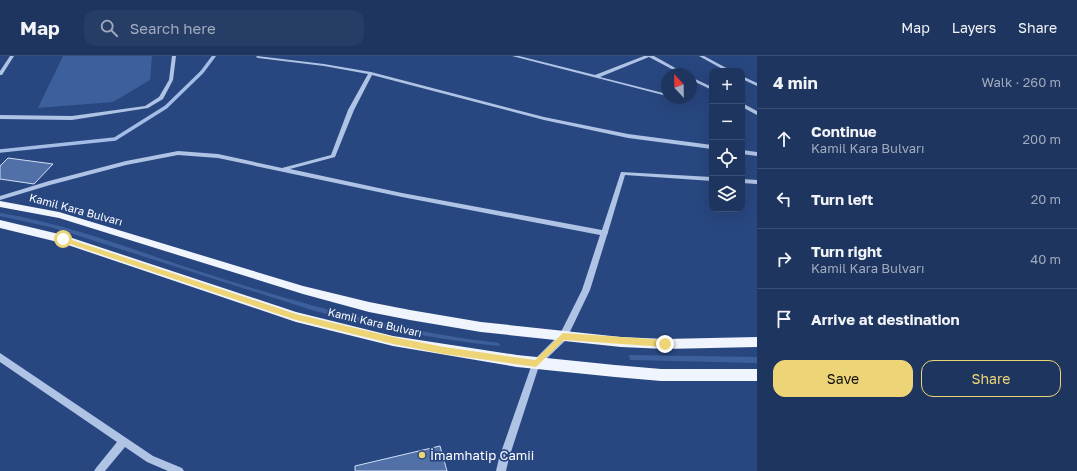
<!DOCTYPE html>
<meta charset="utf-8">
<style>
body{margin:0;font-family:"Golos Text",sans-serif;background:#263d66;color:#f1f3f6}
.controls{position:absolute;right:12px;top:12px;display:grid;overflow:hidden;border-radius:8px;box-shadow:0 4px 16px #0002}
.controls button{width:36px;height:36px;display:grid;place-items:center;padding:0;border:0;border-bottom:1px solid #3c5075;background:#1e3560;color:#f1f3f6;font:20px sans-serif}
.compass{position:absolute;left:661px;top:12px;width:36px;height:36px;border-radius:50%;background:#1e3560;box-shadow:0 4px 16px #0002;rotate:338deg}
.stop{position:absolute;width:12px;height:12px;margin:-9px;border:3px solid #edd476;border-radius:50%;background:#fff}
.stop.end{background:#edd476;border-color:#fff;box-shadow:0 1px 4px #0008}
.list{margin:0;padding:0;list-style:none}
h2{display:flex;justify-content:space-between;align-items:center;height:52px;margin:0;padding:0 16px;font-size:17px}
h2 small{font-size:13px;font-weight:400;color:#a1abbd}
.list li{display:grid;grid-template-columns:26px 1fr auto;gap:12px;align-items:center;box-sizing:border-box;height:60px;padding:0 16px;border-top:1px solid #3c5075}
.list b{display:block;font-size:15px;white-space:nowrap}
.list p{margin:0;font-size:13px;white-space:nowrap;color:#a1abbd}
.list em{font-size:13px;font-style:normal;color:#a1abbd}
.actions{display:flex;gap:8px;padding:12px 16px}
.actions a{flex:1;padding:9px 0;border:1px solid #edd476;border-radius:12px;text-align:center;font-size:14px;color:#edd476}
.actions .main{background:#edd476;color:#111}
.icon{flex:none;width:22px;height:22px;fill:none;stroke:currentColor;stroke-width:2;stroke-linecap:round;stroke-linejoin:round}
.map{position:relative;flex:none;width:757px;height:415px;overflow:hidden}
header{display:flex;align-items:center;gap:24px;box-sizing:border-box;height:56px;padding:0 20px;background:#1e3560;border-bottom:1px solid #3c5075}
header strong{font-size:19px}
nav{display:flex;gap:22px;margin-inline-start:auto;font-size:14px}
.search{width:280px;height:36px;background:#263d66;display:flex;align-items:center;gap:10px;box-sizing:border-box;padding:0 14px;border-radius:12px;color:#a1abbd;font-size:15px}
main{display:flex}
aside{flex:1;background:#1e3560}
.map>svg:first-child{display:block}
.green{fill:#3d609d}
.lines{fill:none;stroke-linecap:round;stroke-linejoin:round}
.stream{stroke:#a4bde6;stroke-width:3.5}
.building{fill:#5170a8;stroke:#d2dff5}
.minor{fill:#afc3e5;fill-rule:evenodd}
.major{fill:#f0f4fd;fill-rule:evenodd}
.route{fill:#edd476}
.poi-dot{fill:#edd476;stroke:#284780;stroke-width:1.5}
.labels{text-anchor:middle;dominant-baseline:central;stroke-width:3.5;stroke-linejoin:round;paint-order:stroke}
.street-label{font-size:11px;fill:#fff;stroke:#284780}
.near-poi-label{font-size:13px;fill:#fff;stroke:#284780;text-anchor:start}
</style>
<header>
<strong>Map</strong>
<div class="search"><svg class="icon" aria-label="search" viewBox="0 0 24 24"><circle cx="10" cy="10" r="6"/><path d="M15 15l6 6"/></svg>Search here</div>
<nav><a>Map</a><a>Layers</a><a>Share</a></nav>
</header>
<main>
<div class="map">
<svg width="757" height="415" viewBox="0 0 757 415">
<rect width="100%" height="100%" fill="#284780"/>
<!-- green -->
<path class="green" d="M63,0H152L150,24L113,46L38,52Z
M0,157C74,169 143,198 214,220C307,250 402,276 499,287L500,290C437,284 376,271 315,255L54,172L0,160Z
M629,299L757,301V307L630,304Z"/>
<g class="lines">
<!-- stream -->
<path class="stream" d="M0,95L115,83L166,51L202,16L214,0"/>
</g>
<!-- building -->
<path class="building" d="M8,102L53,108L34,128L0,123V110Z
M440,390L447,415H355V410Z"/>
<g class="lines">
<!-- minor -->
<path class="minor" d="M10,0H14L2,19H0V15Z
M172,0H176L173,24L163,43L148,52L72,64L0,63V59L72,60L145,50L159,41L169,24Z
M257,0L324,8L371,16L544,61L628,78L712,89V93L628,82L544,64L372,19L354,54L335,101L290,113L402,137L602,174L621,116L712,121V125L625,119L608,176V177L607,179L590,234L566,284L539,310L509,402L506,415H496L499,402L532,308L533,305L560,278L582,234L600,179L402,141L218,102L178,99L126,109L50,129L0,144V140L49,125L126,105L178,95L218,98L282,112L331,99L348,54L368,18L324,10L258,2L256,1Z
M512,0H519L595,19L644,0H654L686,18H681L649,1L600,21L667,38V40Z
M699,0H704L732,15H726Z
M742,20L757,27V30L742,23Z
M691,21L712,31V34L691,24Z
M678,42H686V43L684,44Z
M742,47L757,55V59L742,51Z
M742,94L757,96V100L742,98Z
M742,123L757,124V128L742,127Z
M0,297L153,400L182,412L184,415H168L147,406L125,391L105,415H94L96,412L117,386L0,306Z"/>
<!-- major -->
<path class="major" d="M0,145L59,156L303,230L369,246L410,254L481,266L621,281L665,283L757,281V291L665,293L621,291L481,276L410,264L369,256L303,238L59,162L0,151Z
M0,164L63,179L296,256L393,280L517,299L615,309L661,313H757V325H661L615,321L517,311L393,290L296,266L62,187L0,172Z"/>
</g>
<!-- route -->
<path class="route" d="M63,181L296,258L393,281L444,291L535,304L563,277L665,284L669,288L665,291L564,284L536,311L444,298L393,288L296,264L61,185L60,183Z"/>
<!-- markers -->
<circle class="poi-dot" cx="422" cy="399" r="4"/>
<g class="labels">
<!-- street labels -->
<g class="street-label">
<text transform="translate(76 153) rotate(15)">Kamil Kara Bulvarı</text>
<text transform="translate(375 266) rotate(13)">Kamil Kara Bulvarı</text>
</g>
<!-- near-poi labels -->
<g class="near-poi-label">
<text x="430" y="399">İmamhatip Camii</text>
</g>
</g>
</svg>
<div class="controls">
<button>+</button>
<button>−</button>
<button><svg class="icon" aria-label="locate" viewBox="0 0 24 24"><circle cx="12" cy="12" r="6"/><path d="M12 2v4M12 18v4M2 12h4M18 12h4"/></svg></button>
<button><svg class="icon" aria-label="layers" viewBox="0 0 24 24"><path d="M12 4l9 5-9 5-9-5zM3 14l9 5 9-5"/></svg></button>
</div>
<svg class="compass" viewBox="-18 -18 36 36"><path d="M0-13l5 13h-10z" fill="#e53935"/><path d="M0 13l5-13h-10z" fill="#a1abbd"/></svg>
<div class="stop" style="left:63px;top:183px"></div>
<div class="stop end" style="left:665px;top:288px"></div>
</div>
<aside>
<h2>4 min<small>Walk · 260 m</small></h2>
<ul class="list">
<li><svg class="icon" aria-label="ahead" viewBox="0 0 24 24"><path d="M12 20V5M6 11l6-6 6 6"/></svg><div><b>Continue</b><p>Kamil Kara Bulvarı</p></div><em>200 m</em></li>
<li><svg class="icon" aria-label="left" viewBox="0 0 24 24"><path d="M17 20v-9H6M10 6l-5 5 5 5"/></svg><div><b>Turn left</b></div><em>20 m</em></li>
<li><svg class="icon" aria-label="right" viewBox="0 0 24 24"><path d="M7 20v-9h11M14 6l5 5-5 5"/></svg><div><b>Turn right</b><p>Kamil Kara Bulvarı</p></div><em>40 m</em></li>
<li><svg class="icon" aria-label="arrive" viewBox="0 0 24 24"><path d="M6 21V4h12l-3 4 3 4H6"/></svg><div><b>Arrive at destination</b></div></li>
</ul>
<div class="actions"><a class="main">Save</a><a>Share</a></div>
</aside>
</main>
